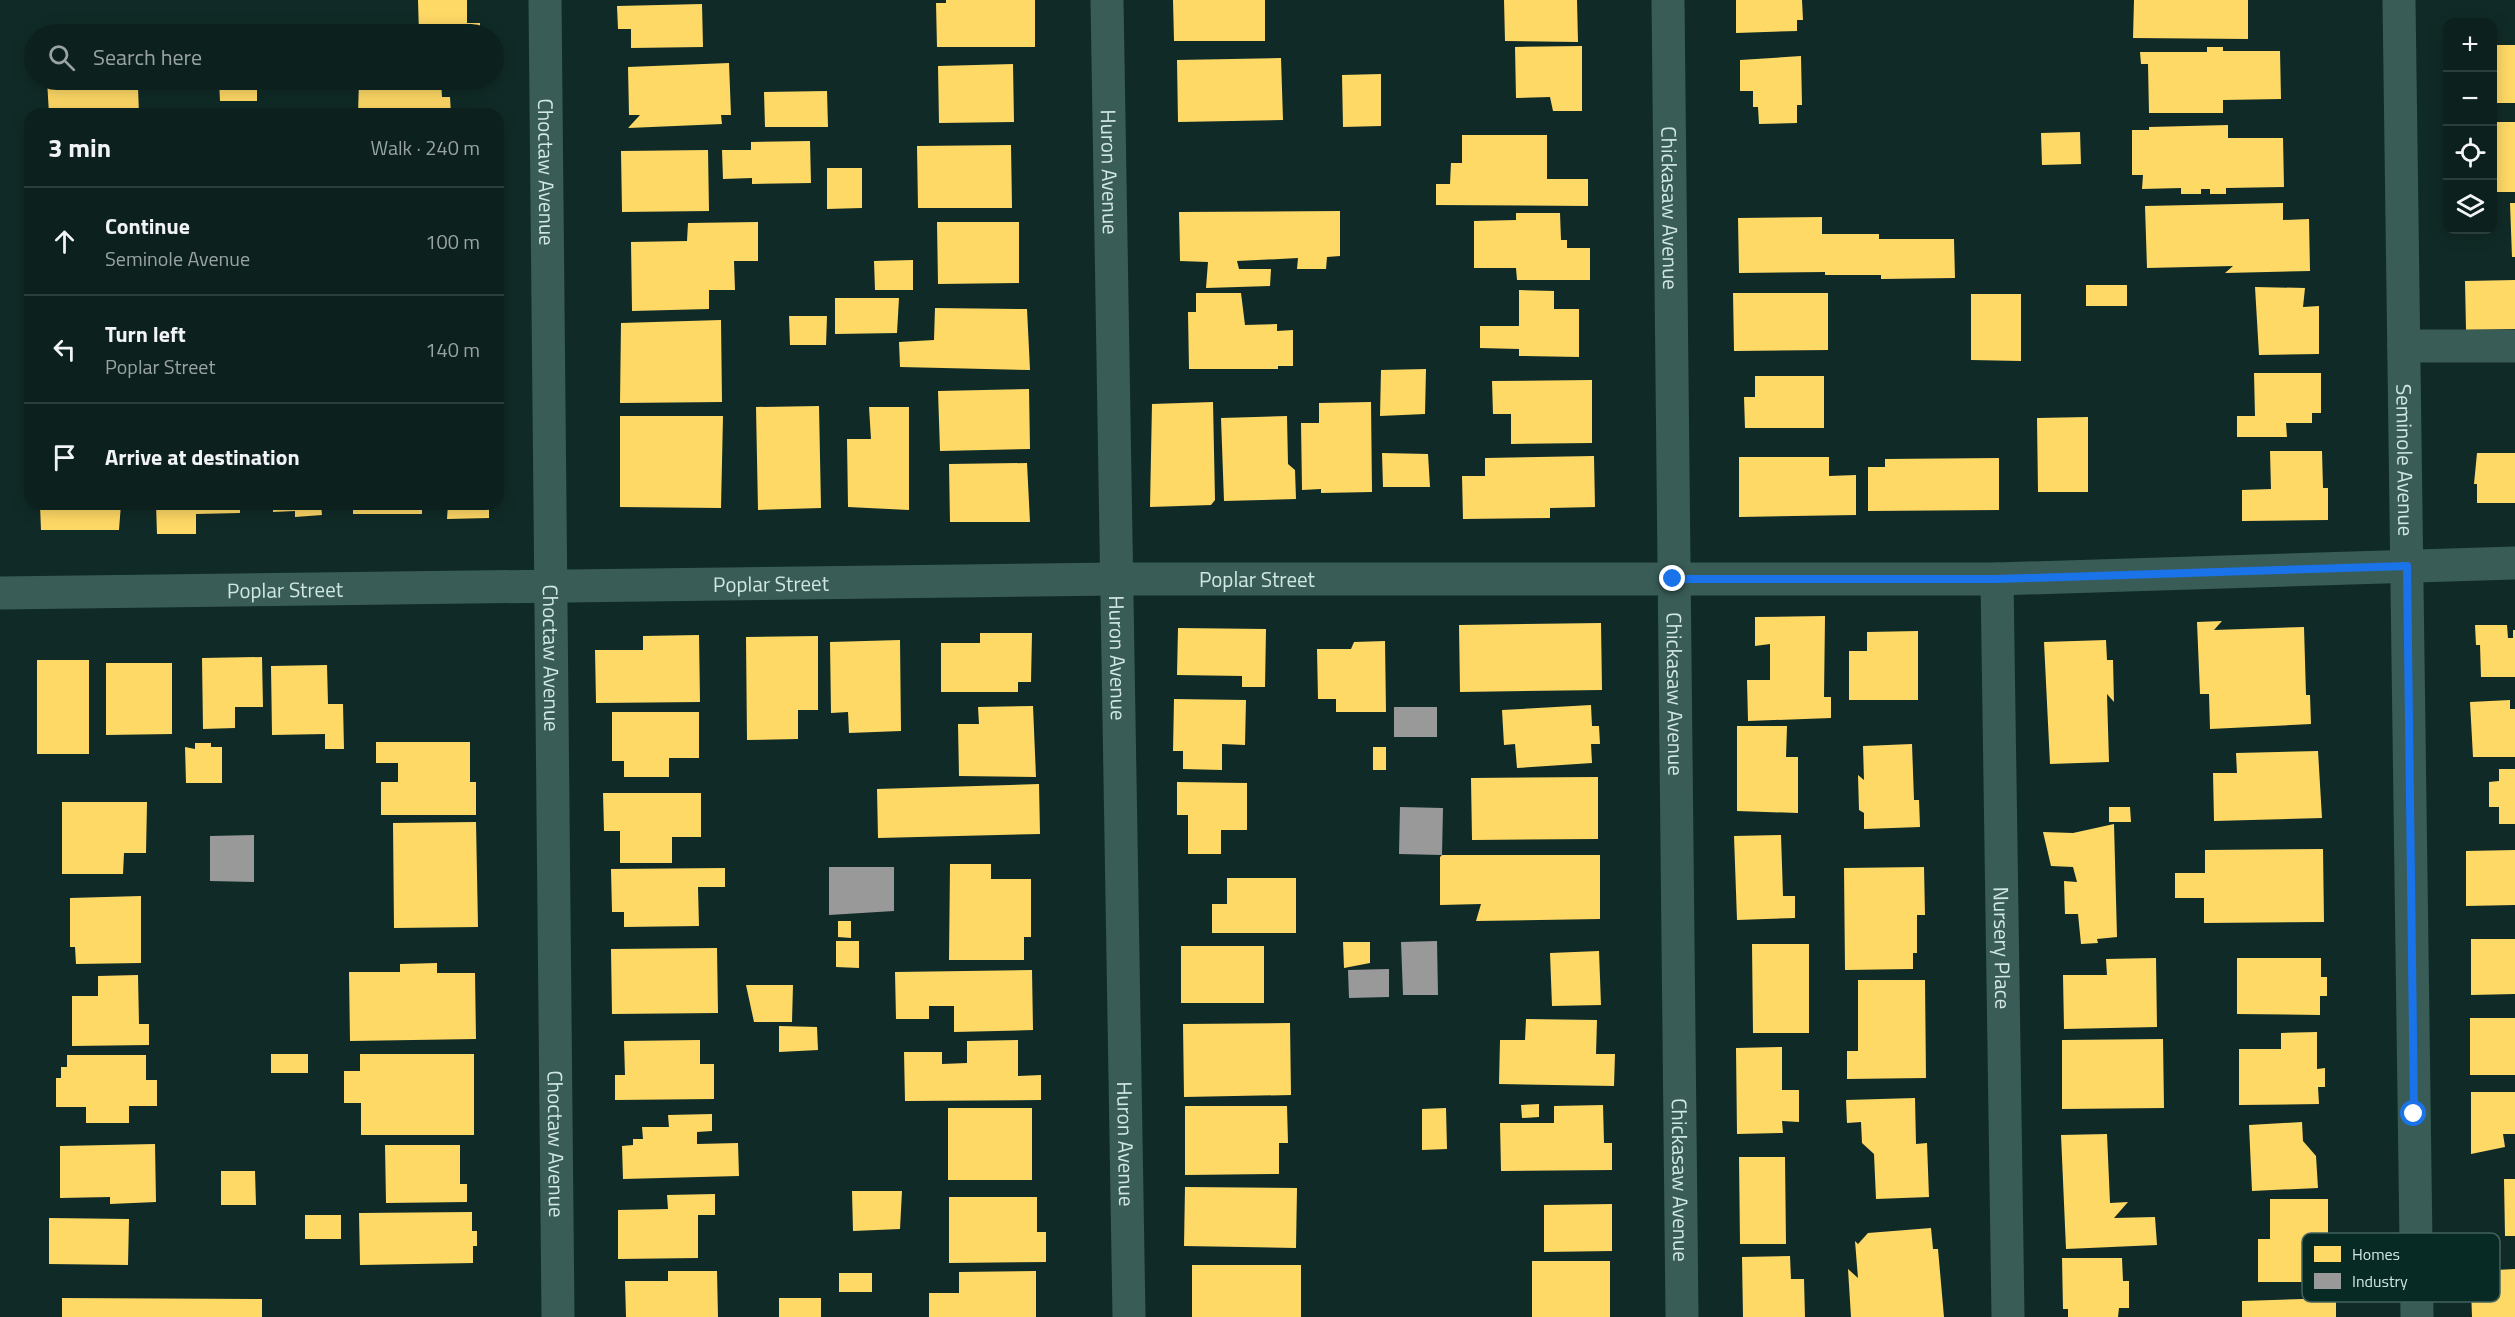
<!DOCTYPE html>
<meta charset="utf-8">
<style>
body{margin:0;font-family:"Titillium Web",sans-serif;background:#1a2d2a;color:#f1f3f6}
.controls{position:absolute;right:18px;top:18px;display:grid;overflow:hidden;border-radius:12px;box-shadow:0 3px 15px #0003}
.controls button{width:54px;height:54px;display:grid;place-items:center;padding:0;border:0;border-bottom:2px solid #2c3e3b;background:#0c201d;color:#f1f3f6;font:30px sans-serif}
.stop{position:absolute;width:18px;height:18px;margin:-14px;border:4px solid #1a73e8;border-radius:50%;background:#fff}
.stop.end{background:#1a73e8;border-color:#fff;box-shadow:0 2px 6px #0008}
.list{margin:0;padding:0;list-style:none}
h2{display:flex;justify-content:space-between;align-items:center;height:78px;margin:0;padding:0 24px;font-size:26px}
h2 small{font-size:20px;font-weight:400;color:#9aa3a4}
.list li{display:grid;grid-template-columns:39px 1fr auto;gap:18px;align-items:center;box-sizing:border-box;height:108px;padding:0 24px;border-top:2px solid #2c3e3b}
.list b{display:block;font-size:22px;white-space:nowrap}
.list p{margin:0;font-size:20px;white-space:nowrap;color:#9aa3a4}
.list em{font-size:20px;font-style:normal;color:#9aa3a4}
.icon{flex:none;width:33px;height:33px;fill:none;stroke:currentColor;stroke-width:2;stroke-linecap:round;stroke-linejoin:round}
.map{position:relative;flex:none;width:2515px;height:1317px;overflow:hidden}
.search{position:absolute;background:#0c201d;box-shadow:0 3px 15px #0003;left:24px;top:24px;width:480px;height:66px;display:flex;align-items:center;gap:15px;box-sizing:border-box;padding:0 21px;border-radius:33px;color:#9aa3a4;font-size:22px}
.panel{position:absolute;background:#0c201d;box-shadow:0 3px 15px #0003;left:24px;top:108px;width:480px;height:402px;border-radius:18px}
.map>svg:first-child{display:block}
.homes{fill:#ffd966}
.industry{fill:#999}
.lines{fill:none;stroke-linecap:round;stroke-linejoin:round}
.minor{stroke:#395c57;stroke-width:33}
.route{stroke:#1a73e8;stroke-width:8}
.labels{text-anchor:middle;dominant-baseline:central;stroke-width:6;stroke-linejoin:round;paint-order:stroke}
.street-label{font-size:21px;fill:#d0e7e2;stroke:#072a25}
.key{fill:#072a25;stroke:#43635e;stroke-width:1.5}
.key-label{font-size:16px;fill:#d0e7e2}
</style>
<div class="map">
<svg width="2515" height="1317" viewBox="0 0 2515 1317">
<rect width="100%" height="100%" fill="#102b27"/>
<!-- homes -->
<path class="homes" d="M418,0H467V23H480V34H419Z
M946,0H1035V47H937L936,3H946Z
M1173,0H1265V41H1174Z
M1504,0H1577L1578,42L1505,41Z
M1736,0H1802L1803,20H1797V31L1736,33Z
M2134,0H2248V39L2133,38Z
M702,4L703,47L631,48V29H618L617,6Z
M2492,45H2515V103H2492Z
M1582,46V111H1553L1550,97L1516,98L1515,47Z
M2207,47H2223V51H2280L2281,99L2223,100V113H2149L2148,64H2141L2140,52H2207Z
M1801,56L1802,105H1797V123L1759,124L1758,107H1753V91H1740V60Z
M1281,58L1283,120L1178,122L1177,60Z
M729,63L731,115H721L722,124L628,128L640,115H629L628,67Z
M1013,64L1014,122L939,123L938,66Z
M1381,74V126L1343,127L1342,75Z
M47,80H78V89L138,87L139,114H49Z
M219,80H257V101H220Z
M359,80H441L442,97H450L451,114H358Z
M827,91L828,127H765L764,92Z
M2492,122H2515V192H2492Z
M2228,125V138H2283L2284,187L2226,188V194H2210V189H2201V194H2181V188L2142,189L2143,175H2132V130H2149V127Z
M2080,132L2081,164L2042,165L2041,133Z
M1462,135H1547V179H1588V206L1436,205V184H1450L1451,163H1462Z
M810,141L811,183L752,184V178L723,179L722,150H751V142Z
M1011,145L1012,208H918L917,146Z
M708,150L709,211L622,212L621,151Z
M827,168H862V208L827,209Z
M2283,203V220L2309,219L2310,271L2225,273L2233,266L2147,268L2145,206Z
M2510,203H2515V257H2512Z
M1340,211V256L1327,257L1326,269H1297L1298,258L1237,261L1239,269H1271L1270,286L1206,288L1208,262L1180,261L1179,212Z
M1516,213H1560L1561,240H1567V248H1590V280H1517L1516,268H1474V221L1516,220Z
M1822,217V234H1879V239H1954L1955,278L1881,279V275H1825V272L1739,273L1738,218Z
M758,222V261H734L735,290H709V309L632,311L631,242L687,241L688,223Z
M937,222H1019V283L938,284Z
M913,260V290H875L874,261Z
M2515,280V329L2466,330L2465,281Z
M2086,285H2127V306H2086Z
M2255,287L2305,288L2303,307L2319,306V354L2259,355Z
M1519,290L1554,291V309H1579V357L1519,356V349L1480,348V326H1519Z
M1196,293H1241L1245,325L1277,324V331L1293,330V366H1278V369H1189L1188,312H1196Z
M1733,293H1828V350L1734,351Z
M1971,294H2021V361L1971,360Z
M835,298H899L897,333L835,334Z
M935,308L1027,309L1030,370L900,367L899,342L934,340Z
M789,316H827L826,345H790Z
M721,320L722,402L620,403L621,323Z
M1426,369L1425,414L1380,416L1381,370Z
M2254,373H2321V413H2312V423H2286L2287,437H2237V416H2255Z
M1755,376H1824V428H1745L1744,397H1755Z
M1592,380V443L1511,444V414H1493L1492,381Z
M1029,389L1030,449L940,451L938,391Z
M1213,402L1215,500L1211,505L1150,507L1152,404Z
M1371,402L1372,492L1321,493V489L1302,490L1301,423H1319V403Z
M819,406L821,508L758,510L756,407Z
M869,407H909V510L848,507L847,439H871Z
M620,416H723L721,508L620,507Z
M1287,416L1288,464L1295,470L1296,499L1224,501L1221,418Z
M2088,417V492H2038L2037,418Z
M2270,451H2322L2323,488H2328V520L2242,521V490L2271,489Z
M1382,453L1428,454L1430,487H1383Z
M2477,453H2515V503H2477V484H2474Z
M1594,456L1595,507L1550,508V518L1463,519L1462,476H1485V458Z
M1739,457H1829V476L1856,475V515L1739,517Z
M1999,458V510L1868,511V467H1885V459Z
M1027,463L1030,522H950L949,464Z
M53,504H121L119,530H41L40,505Z
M156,504H240V513L196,514V534H157Z
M273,504H321L322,515L295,517V511L273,512Z
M353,504H422V514H353Z
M448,504H489V518L447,519Z
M1825,616L1824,697H1831V718L1748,721L1747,680H1770V644L1755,646V617Z
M2222,621L2214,630L2304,627L2306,695H2310L2311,724L2210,729L2209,694H2200L2197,622Z
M1601,623L1602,690L1460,692L1459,625Z
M2475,625H2507L2508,638H2513V630H2515V677H2481L2480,645H2476Z
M1178,628L1266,629L1265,687H1242V676L1177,675Z
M1918,631V700H1849V651H1867V632Z
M980,633H1032L1031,682H1018V692H941V643H980Z
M699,635L700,702L596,703L595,650H643V636Z
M818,636V710H798V739L747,740L746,637Z
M900,640L901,731L849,733L848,712L831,713L830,642Z
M2106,640L2107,660H2113L2114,702L2107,694L2109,762L2050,764L2044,642Z
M1385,641L1386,712H1336V699H1318L1317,649H1351L1354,642Z
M262,657L263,707H235V728L203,729L202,658Z
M37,660H89V754H37Z
M106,663H172V734L106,735Z
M327,665L328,704H343L344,749H325V734L272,735L271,666Z
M1174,699L1246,700L1245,745L1222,744V770L1183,769V751H1173Z
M2510,700V709H2515V757H2473L2470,702Z
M1591,705L1592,726H1599L1600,744H1591L1592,763L1517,768L1515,744L1504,745L1502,710Z
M1033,706L1036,777L959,776L958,724H979L978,707Z
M612,712H699V758H669V777H624V761H612Z
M1737,726H1787L1786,757H1798V813L1737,811Z
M376,742H470V782H476V815H381V782H398V763H376Z
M195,743H211V747H222V783H186L185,747L195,749Z
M1912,744L1914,800H1919L1920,827L1864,829V813L1859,810L1858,775L1864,780L1863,746Z
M1373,747H1386V770H1373Z
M2318,751L2322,818L2214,821L2213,773H2237L2236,753Z
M2499,769H2515V824H2499V807H2489V782L2499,781Z
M1598,777V839L1472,840L1471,778Z
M1177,782L1247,783V830H1221V854H1188V815H1177Z
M1039,784L1040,834L878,838L877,789Z
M603,793H701V837H672V863H620V831H604Z
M62,802H147L146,853H124L123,874H62Z
M2109,807H2130L2131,822H2109Z
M476,822L478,927L394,928L393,823Z
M2114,824L2117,937L2097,939L2098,943L2081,944L2078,914H2065L2064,881L2077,882L2073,867L2051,866L2043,832L2073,833Z
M1781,835L1783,896H1795V918L1737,920L1734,836Z
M2323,849L2324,922L2204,923V898H2175V873H2205V850Z
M2515,850V905L2466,906V851Z
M1442,855H1600V919L1476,921L1481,904L1440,905V857Z
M950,864H991V879H1031V937H1024V960H949Z
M1924,867L1925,915H1917V953H1913V969L1845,970L1844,868Z
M725,868V887H698L699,926L624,927V912H612L611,869Z
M1227,878H1296V933H1212V904H1227Z
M141,896V963L76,964L75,947H70V898Z
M838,921H851V938L838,937Z
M2471,939H2515V994L2471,995Z
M836,941H859V968L836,967Z
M1343,942H1370V963L1344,968Z
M1752,944H1809V1033H1753Z
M1181,946H1264V1003H1181Z
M717,948L718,1013L612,1014L611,949Z
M1599,951L1601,1005L1552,1006L1550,953Z
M2156,958L2157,1027L2064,1029L2063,975H2107L2106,959Z
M2237,958H2321V977H2327V996H2320V1015L2237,1014Z
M437,963V973H475L476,1039L350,1041L349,972H400V964Z
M1032,970L1033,1030L954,1032V1006H929V1019H896L895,972Z
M138,975L139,1024H149V1045L72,1046V996H98V976Z
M1858,980H1925L1926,1078L1847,1079V1051H1858Z
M746,985H793L792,1022H754Z
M2470,1018H2515V1075H2470Z
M1526,1019L1597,1020L1596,1054H1615L1614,1086L1499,1084L1500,1040H1525Z
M1290,1023L1291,1095L1184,1097L1183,1024Z
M779,1026L817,1027L818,1050L779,1052Z
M2317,1032V1069L2325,1068V1087H2318L2319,1104L2239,1105V1049H2281V1033Z
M2163,1039L2164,1108L2062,1109V1040Z
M700,1040V1064H714V1099L615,1100V1075H625L624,1041Z
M1018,1040V1076L1041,1075V1100L905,1101L904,1052H942V1064L967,1063V1041Z
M1782,1047V1090H1799V1122L1782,1121L1783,1133L1737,1134L1736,1048Z
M271,1054H308V1073H271Z
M360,1054H474V1135H361V1103H344V1071H360Z
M67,1055H146V1080H157V1106H129V1123H86V1107H56V1078H61V1067H67Z
M2471,1092H2515V1134H2503L2505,1147L2471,1154Z
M1915,1098L1916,1144L1927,1143L1929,1197L1876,1199L1874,1154L1862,1143L1861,1122L1847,1123L1846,1100Z
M1539,1104V1117L1522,1118L1521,1105Z
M1603,1105L1604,1143H1612V1170L1501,1171L1500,1123H1554V1106Z
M1185,1106H1287L1288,1143H1279V1174L1185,1175Z
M948,1108H1032V1180H948Z
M1446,1108L1447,1149L1422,1150V1109Z
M712,1114V1131L697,1132V1144L738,1143L739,1176L623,1179L622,1146L633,1145V1139H643L642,1127H669L668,1115Z
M2302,1122L2303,1141L2316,1156L2318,1188L2252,1191L2249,1125Z
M2107,1134L2110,1203L2128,1202L2114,1218L2155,1217L2157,1245L2066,1249L2061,1135Z
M155,1144L156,1202L110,1204V1197L60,1198V1146Z
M385,1145H460V1184H467V1202L386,1203Z
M1739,1157H1785L1786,1244H1740Z
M221,1171H255L256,1205H221Z
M2504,1179H2515V1236H2505Z
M1185,1187L1297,1188L1296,1248L1184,1246Z
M852,1191H902L900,1229L853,1231Z
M715,1194V1215H698V1258L618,1259V1210L668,1209L667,1195Z
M949,1197H1037V1232H1046V1262L949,1263Z
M2270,1199H2328V1265H2308V1282H2258V1239H2270Z
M1612,1204V1251L1544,1252V1205Z
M472,1212V1231H477V1246H473V1263L360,1265L359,1213Z
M305,1215H341V1239H305Z
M49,1218L129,1219L128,1265L49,1264Z
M1931,1228L1933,1249H1938L1944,1317H1851L1848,1269L1858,1278L1855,1241L1858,1244L1868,1233Z
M1790,1256L1791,1279H1804L1805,1317H1743L1742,1257Z
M2062,1258H2122L2123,1281H2129V1308H2119L2118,1317H2068V1309H2063Z
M1532,1261H1610V1317H1532Z
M1192,1265H1301V1317H1192Z
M2515,1269V1317H2472L2471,1289L2477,1288V1271Z
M668,1271H717L718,1317H626L625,1281H668Z
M1036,1271V1317H929V1293H959V1272Z
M839,1273H872V1292H839Z
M62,1298L262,1299V1317H62Z
M779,1298H821V1317H779Z
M2336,1298V1317H2242V1301Z"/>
<!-- industry -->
<path class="industry" d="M1394,707H1437V737H1394Z
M1400,807L1443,808L1442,855L1399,854Z
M254,835V882L210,881V836Z
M829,867H894V911L829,915Z
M1437,941L1438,995H1403L1401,942Z
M1389,969V997L1349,998L1348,970Z"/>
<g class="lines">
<!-- minor -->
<g class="minor">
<path id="s1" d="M545,0L558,1317"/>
<path id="s2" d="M1107,0L1129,1317"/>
<path id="s3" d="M1668,0L1682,1317"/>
<path id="s4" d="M2399,0L2417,1317"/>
<path d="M2404,346H2515"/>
<path id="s5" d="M1997,579L2008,1317"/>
<path id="s6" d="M0,593L1116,579H1997L2515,563"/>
</g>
</g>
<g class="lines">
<!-- route -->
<path class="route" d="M1673,579H1997L2407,566L2414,1114"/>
</g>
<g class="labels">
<!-- street labels -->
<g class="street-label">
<text stroke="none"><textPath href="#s1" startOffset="172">Choctaw Avenue</textPath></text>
<text stroke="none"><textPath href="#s2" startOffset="172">Huron Avenue</textPath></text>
<text stroke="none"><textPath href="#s3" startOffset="208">Chickasaw Avenue</textPath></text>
<text stroke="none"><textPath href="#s4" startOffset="460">Seminole Avenue</textPath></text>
<text stroke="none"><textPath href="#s6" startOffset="1257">Poplar Street</textPath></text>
<text stroke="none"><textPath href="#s6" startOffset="771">Poplar Street</textPath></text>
<text stroke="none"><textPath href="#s6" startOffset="285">Poplar Street</textPath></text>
<text stroke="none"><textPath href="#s1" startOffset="658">Choctaw Avenue</textPath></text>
<text stroke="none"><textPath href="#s2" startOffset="658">Huron Avenue</textPath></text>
<text stroke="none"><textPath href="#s3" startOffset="694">Chickasaw Avenue</textPath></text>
<text stroke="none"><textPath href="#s5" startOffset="369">Nursery Place</textPath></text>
<text stroke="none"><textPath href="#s1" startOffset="1144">Choctaw Avenue</textPath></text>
<text stroke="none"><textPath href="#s2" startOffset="1144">Huron Avenue</textPath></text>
<text stroke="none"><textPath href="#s3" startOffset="1180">Chickasaw Avenue</textPath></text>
</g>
</g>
<!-- legend -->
<rect x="2302" y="1233" width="198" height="69" rx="9" class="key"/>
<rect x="2314" y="1246" width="27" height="16" fill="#ffd966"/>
<rect x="2314" y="1273" width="27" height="16" fill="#999"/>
<g class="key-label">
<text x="2352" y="1260">Homes</text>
<text x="2352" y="1287">Industry</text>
</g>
</svg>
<div class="controls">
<button>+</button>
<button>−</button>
<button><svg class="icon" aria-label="locate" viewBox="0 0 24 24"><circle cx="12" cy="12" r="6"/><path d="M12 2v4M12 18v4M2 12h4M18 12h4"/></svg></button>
<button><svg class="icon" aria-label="layers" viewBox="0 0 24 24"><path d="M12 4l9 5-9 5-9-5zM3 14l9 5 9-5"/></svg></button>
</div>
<div class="stop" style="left:2414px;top:1114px"></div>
<div class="stop end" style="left:1673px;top:579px"></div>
<div class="search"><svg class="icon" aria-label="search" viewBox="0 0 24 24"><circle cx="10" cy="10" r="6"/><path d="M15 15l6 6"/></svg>Search here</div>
<section class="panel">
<h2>3 min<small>Walk · 240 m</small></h2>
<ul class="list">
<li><svg class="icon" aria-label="ahead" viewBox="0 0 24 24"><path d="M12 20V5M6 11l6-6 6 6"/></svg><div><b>Continue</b><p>Seminole Avenue</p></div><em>100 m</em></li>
<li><svg class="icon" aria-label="left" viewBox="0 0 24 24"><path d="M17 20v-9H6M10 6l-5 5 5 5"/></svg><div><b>Turn left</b><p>Poplar Street</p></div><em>140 m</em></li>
<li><svg class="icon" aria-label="arrive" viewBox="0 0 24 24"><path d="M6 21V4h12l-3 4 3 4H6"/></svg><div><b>Arrive at destination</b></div></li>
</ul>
</section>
</div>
